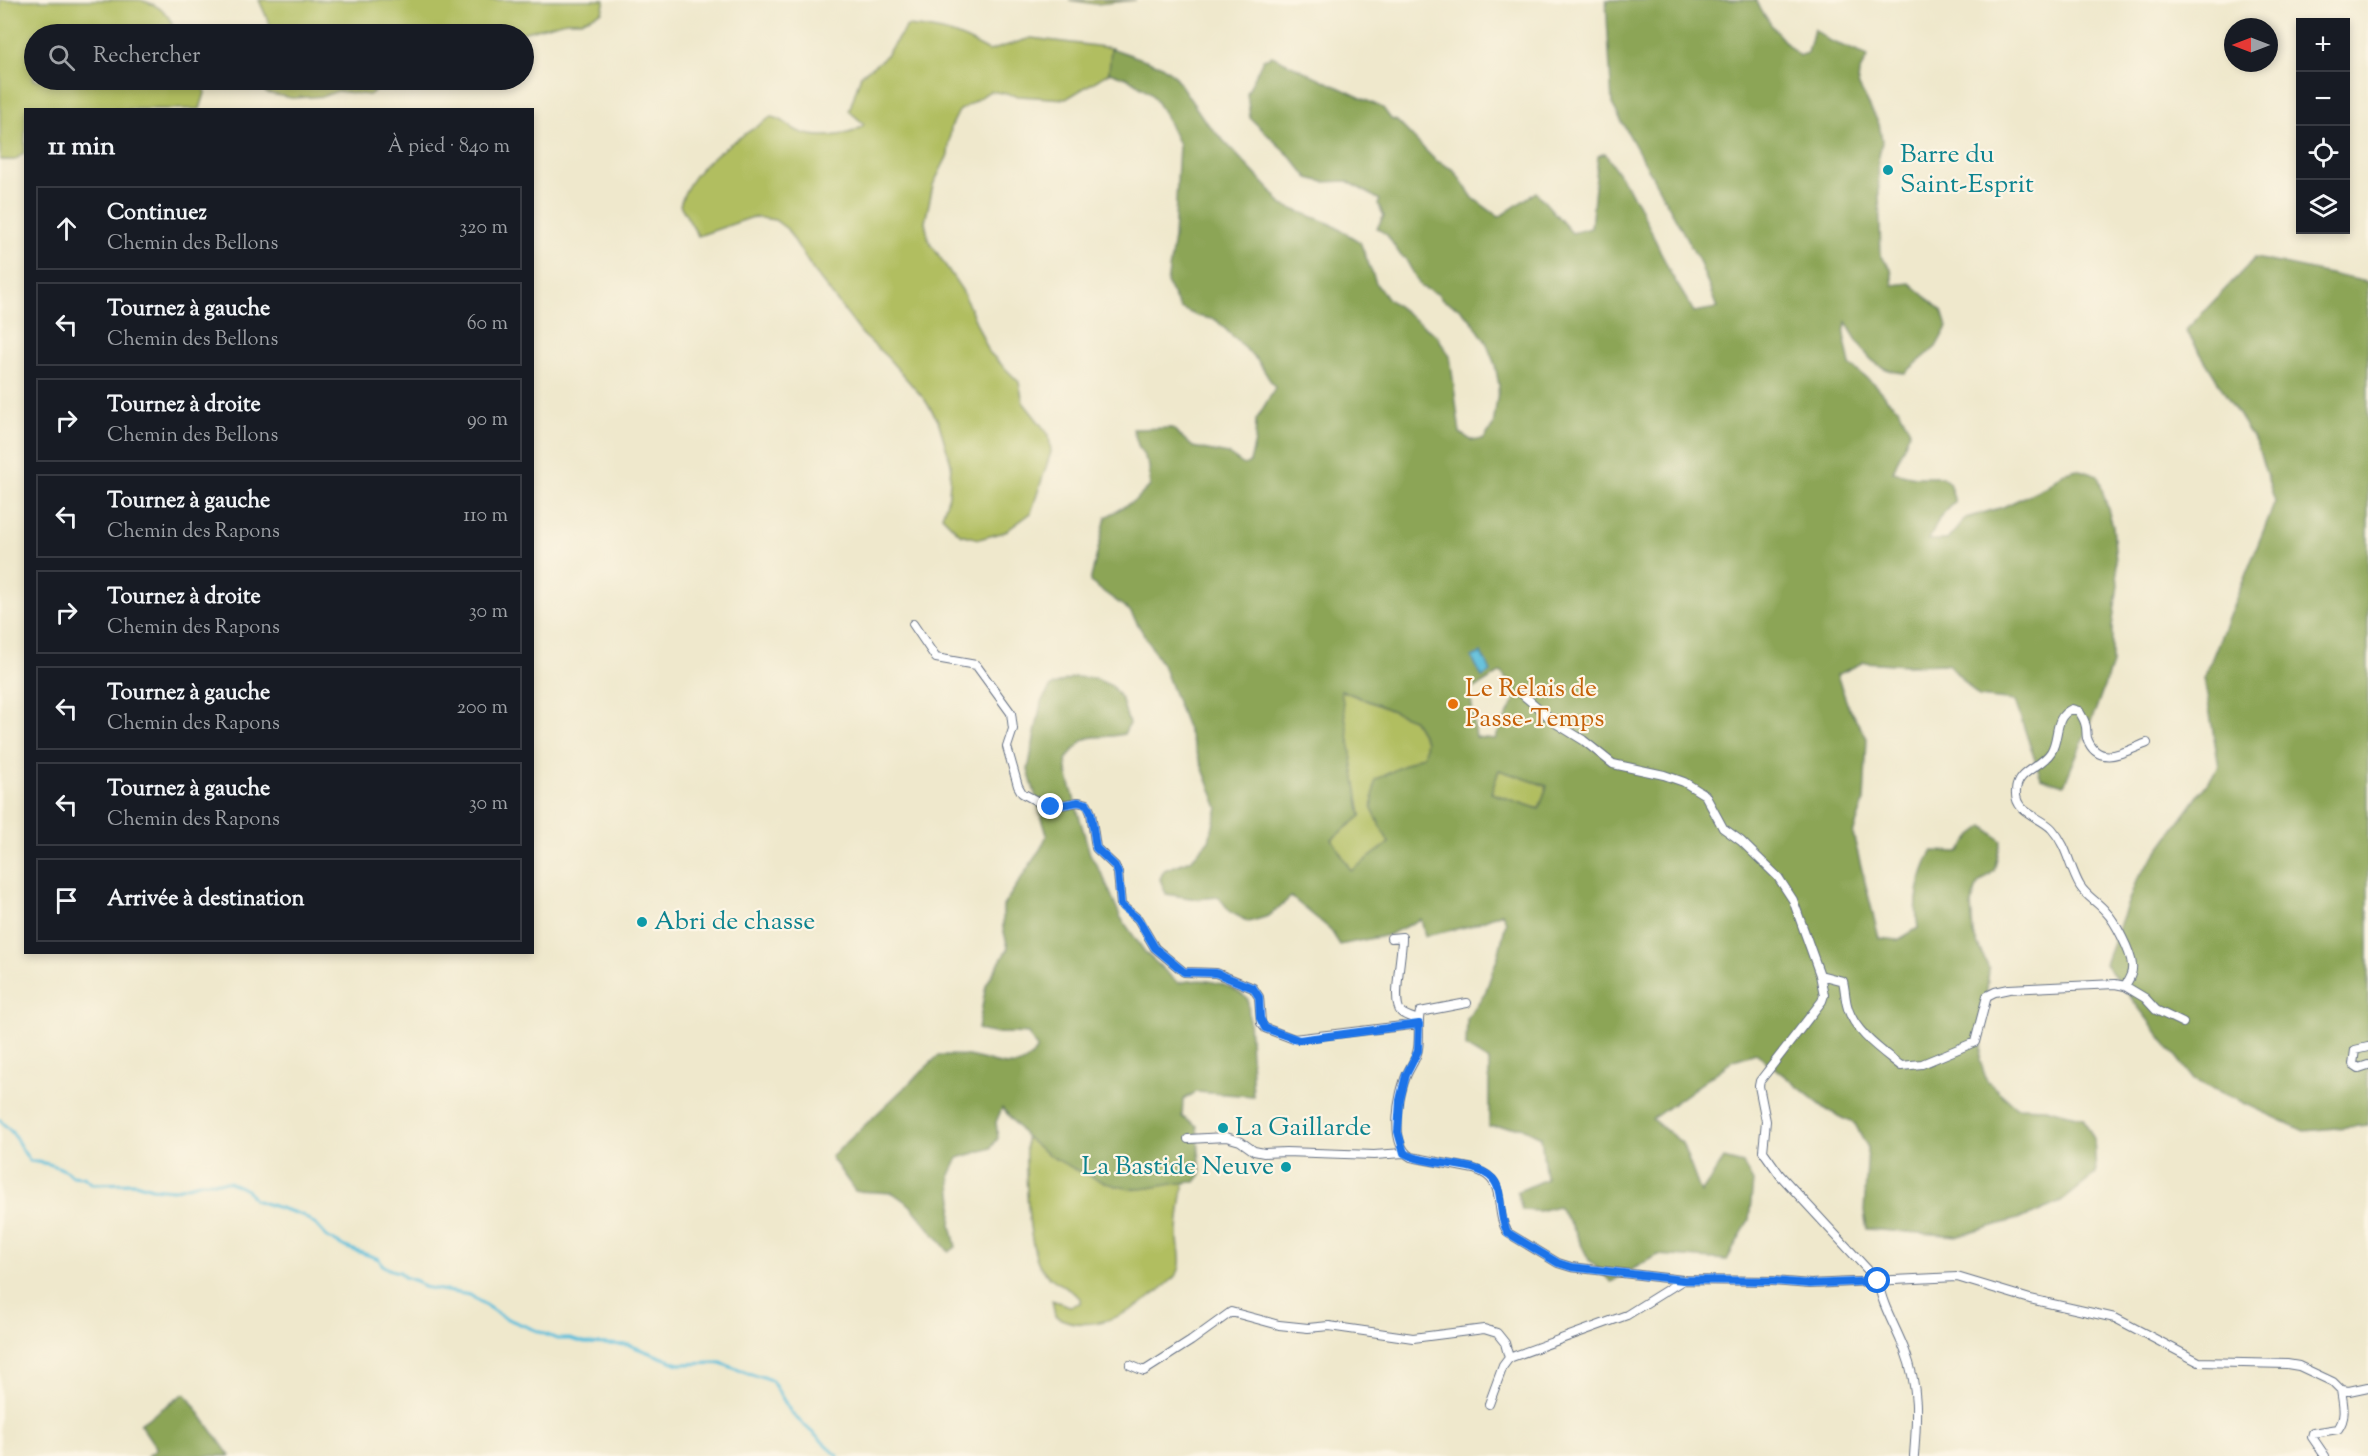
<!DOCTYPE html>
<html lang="fr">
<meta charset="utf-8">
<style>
body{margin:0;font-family:"Sorts Mill Goudy",serif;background:#242831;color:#f1f3f6}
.controls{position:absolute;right:18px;top:18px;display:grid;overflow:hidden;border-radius:0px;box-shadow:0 3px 9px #0003}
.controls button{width:54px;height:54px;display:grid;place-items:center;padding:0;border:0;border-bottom:2px solid #363941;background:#171b24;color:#f1f3f6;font:30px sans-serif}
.compass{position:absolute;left:2224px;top:18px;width:54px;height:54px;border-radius:50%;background:#171b24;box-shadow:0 3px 9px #0003;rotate:270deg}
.stop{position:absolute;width:18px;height:18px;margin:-14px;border:4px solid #1a73e8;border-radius:50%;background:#fff}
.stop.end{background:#1a73e8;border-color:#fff;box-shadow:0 2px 6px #0008}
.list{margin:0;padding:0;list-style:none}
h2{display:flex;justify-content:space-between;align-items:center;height:78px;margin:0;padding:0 24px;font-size:26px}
h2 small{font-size:20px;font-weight:400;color:#9ea1a6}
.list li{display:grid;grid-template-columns:39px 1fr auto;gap:18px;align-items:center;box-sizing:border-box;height:84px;margin:0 12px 12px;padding:0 12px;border:2px solid #363941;border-radius:0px}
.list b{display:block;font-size:22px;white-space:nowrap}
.list p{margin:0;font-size:20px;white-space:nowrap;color:#9ea1a6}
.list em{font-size:20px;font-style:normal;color:#9ea1a6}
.icon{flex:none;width:33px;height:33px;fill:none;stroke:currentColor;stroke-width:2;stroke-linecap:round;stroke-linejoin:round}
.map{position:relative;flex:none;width:2368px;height:1456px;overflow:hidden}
.search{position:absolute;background:#171b24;box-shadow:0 3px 9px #0003;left:24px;top:24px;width:510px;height:66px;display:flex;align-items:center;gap:15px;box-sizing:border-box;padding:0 21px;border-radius:33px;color:#9ea1a6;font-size:22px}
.panel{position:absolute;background:#171b24;box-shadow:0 3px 9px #0003;left:24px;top:108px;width:510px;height:846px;border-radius:0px}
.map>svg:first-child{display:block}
.green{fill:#b1be60;stroke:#66765f;stroke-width:1.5}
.forest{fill:#8ca556;stroke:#546a5a;stroke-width:1.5;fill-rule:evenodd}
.water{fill:#5cbedb;stroke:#3c769c;stroke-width:1.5}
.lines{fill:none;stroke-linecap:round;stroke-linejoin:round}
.stream{stroke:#5cbedb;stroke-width:3}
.minor-casing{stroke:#657084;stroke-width:10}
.minor{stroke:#fff;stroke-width:8}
.route{stroke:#1a73e8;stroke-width:8}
.culture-dot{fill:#0f9aa8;stroke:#fcf5e5;stroke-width:2}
.food-dot{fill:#e8710a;stroke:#fcf5e5;stroke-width:2}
.labels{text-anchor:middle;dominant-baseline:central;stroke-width:4.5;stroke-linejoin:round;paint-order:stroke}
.culture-label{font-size:26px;fill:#0d838f;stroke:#fcf5e5;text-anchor:start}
.food-label{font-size:26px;fill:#c56008;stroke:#fcf5e5;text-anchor:start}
</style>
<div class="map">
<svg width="2368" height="1456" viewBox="0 0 2368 1456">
<rect width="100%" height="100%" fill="#fcf5e5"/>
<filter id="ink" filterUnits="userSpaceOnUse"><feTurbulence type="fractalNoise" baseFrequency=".0167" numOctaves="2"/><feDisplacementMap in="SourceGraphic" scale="12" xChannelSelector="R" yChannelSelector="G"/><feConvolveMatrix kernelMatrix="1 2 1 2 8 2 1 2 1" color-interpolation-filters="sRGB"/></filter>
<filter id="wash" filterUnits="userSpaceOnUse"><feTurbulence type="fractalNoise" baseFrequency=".008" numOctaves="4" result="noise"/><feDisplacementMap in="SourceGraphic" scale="24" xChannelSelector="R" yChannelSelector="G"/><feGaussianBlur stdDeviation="1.35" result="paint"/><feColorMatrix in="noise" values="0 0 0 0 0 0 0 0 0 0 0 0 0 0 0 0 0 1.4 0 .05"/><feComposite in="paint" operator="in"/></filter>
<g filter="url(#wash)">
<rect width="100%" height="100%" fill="#efe8cc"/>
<!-- green -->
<path class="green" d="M0,0H140C158,4 173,15 174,34H34V80H201L205,93L200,109L26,110L25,152L15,160H0Z
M259,0H605L602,12L581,21H566L518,34H274Z
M1069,0H1136L1096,4Z
M907,26C944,29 958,34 989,51L1031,38L1112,48L1109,73L1066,99L1019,96L990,91L959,111L951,127L948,155L933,185L925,222L929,241L962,290L989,352L1019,382L1023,402L1049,435L1051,452L1031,513L1005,532L979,539L960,534L942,516L949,495L951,464L938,420L925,400L887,357L862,334L813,270L787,229L775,220L753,217L698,236L680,205C693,161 736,141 771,117C784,118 789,128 800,132C816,139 854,137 864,124L849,111L861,75L883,59Z
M289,80H391L369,95L337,91L324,96L292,98L266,93L263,85L273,82L289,83Z
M1340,690L1413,719L1426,741L1424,755L1372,809L1389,843L1351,871L1332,839L1361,816Z
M1499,770L1547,786L1539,809L1491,793Z
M1026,1136L1055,1159L1184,1182C1181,1201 1178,1219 1178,1237C1178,1248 1183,1259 1179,1270C1175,1279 1164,1287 1156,1293C1128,1315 1089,1335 1055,1316L1052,1300L1070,1306L1080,1303V1298C1068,1287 1049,1281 1040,1266C1027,1244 1025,1165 1026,1136Z"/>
<!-- forest -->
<path class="forest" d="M1606,0H1756C1767,21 1781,40 1799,56L1808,53L1814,29L1828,40L1868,56L1859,73L1858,84L1879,124L1881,134L1882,142L1878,161L1881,257L1891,268L1893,285L1910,283L1942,311L1947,327L1936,347L1905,373C1870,371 1862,348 1846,322L1844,335L1850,365L1874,384L1887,399L1899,409L1910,431L1893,472L1915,477H1942L1949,483L1955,502L1939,519L1929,540H1947L1966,518L2003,507L2047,486L2062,473L2077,469L2098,476L2113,526L2118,585L2112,627V664L2096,709L2064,785L2041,778L2015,701L1979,697L1948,664L1907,665L1864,662L1837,675L1849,709L1867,738L1864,801L1853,834L1879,938L1898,940L1918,928C1913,900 1920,877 1932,851L1959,852L1972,835L1984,826L2001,841L1994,871L1978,884L1971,904L1973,934L1989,969L1980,1061L1987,1081L2016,1107L2046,1108L2083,1118L2094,1139L2096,1174L2061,1202L2031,1215L1959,1236L1867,1229L1864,1212L1868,1148L1855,1124L1827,1110L1756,1053L1734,1060L1652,1119L1682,1143L1701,1193L1724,1159L1743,1164L1753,1182L1749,1220L1727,1260L1657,1255L1611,1282L1589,1260L1572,1226L1558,1206L1539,1211L1522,1210L1517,1192L1546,1179L1541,1137L1521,1127H1489V1061L1466,1047L1467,1019L1485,993L1499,953L1506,922L1502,913L1470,926L1425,936L1421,919L1388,935L1340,945L1330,929L1291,897L1269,916L1249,922L1230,912L1219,897L1196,899L1166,894L1160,879L1164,870L1191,860L1209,840L1218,808L1164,668L1130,611L1090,582L1106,517L1137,499L1150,486L1149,466L1138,445L1133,429L1172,428L1193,447L1228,454L1244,465L1250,462L1255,441L1256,420L1275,388L1258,361L1216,320L1197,316L1180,308L1167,283L1174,237L1179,145L1165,115L1151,93L1129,79L1109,72L1111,48L1160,65L1174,75L1205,121L1272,192L1282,205L1331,224L1360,242L1377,285L1388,299L1437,336L1450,356L1460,433L1471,440H1483L1493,426L1499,385L1495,365L1486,342L1472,321L1459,308L1442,300L1438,294L1421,287L1405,258L1401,256L1387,235L1377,228L1384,216L1378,204L1380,200L1347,181L1324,182L1308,178L1291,157L1250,118L1247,93L1263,59L1272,56L1383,108L1391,119L1397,121L1435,160L1454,170L1473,198L1499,217L1536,192L1572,233L1591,228L1598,156L1605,153L1638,203L1671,274L1694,312L1717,308L1699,261L1612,104ZM1501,672L1517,695L1495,739L1476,737L1470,691ZM1341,690L1413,719L1426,741L1424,755L1375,780L1372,809L1389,843L1351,871L1332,839L1361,816ZM1499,770L1547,786L1539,809L1491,793Z
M2255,258L2368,282V1125L2304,1131L2194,1080L2105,964L2136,881L2219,767L2204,678L2275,502L2257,445L2186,330Z
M1074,677L1094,678L1112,686L1122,700L1129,724L1124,734C1090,742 1090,726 1066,760L1068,777L1090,854L1103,876L1121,918L1145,952L1178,983C1205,976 1227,982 1248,999L1253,1096L1196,1092L1183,1100L1182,1117L1197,1126L1201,1174L1195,1182C1177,1182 1159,1187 1141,1189C1110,1191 1047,1158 1025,1136C1017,1127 1010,1116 1002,1108L996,1122L998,1138L991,1148L958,1158L950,1175L953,1201L951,1225L956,1247L949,1252L910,1205L893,1193L855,1191L831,1157L939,1055C948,1055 958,1055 968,1056C995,1060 1020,1079 1037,1048L1028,1034C1010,1031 994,1037 978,1029L986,985L1008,948L1003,928V906L1041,848L1047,835L1028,770L1041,702L1051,686Z
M185,1393L230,1456H147L157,1449L140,1424Z"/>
<!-- water -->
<path class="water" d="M1481,653L1491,672L1482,677L1472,657Z"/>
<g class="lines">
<!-- stream -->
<path class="stream" d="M0,1120C4,1126 11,1129 14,1135C19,1144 23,1152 30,1161C46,1163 60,1165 72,1176L84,1177L92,1184L135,1183L152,1188L173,1190L202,1182H229L247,1190L254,1200L302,1215L316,1225L327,1237L345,1247L379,1259C382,1267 391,1271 400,1272L404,1277L417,1281L423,1287L470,1295L503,1317L557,1339H570L584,1343L629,1345L679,1364L721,1363L754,1376L764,1377L772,1381L792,1414L838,1456"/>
</g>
</g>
<g filter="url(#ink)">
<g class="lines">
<!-- minor casing -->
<g class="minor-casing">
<path id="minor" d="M913,624L936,658L976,665L1011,713L1013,729L1007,747L1018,786L1022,793L1044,805L1051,807L1078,802L1087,804L1091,813L1096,848L1115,866L1118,873L1121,905L1138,919L1155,948L1184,972L1216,973L1253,988L1259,997L1261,1023L1265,1028L1294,1039L1419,1024
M1523,695L1557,724L1583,740L1613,764L1664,775L1684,782L1705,795L1723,828L1741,841L1778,877L1793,900L1820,975L1824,995L1822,1001L1760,1081L1759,1086L1766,1121L1763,1151L1780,1175L1878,1281C1882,1306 1896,1327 1905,1351C1919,1388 1917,1417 1914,1456
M1391,938L1402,937C1403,952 1391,1002 1401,1012C1405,1016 1413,1018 1418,1020
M1820,975L1843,981C1845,989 1845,997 1847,1005C1853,1031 1881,1050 1901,1066L1922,1064L1975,1042L1987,996L1995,992L2009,989L2115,984L2125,986L2145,998L2156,1010L2183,1023
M2125,986C2129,979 2133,973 2132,965C2131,952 2115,921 2106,912C2098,902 2087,897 2080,886C2069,867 2068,847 2052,829C2040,816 2014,813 2016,791C2017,770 2041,768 2051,752C2060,738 2053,717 2072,709L2079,711C2081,715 2084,719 2085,723C2087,728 2086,733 2087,738C2098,769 2126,751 2147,743
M1467,1003L1420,1012C1417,1025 1421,1040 1417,1053C1415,1061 1410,1067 1407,1074C1398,1094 1389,1145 1411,1157L1474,1169C1510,1180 1492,1208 1508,1233L1558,1263L1571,1267L1683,1280L1773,1281L1810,1284L1957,1277L2030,1299L2115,1318L2199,1362L2287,1364L2299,1366L2333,1382L2341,1390L2349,1391L2368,1387
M2368,1047L2355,1050L2353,1064L2359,1068L2368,1065
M1188,1139L1226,1137L1240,1141L1254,1151L1264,1153L1286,1152L1374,1155L1404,1153
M1130,1365L1144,1371L1191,1341L1231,1312L1279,1325L1308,1328L1329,1326L1413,1338L1484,1329L1497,1333L1505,1343L1509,1358
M1489,1404L1503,1366L1509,1358L1627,1315L1683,1280
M2325,1456L2312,1437L2313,1433L2338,1429C2347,1417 2343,1404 2341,1390"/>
</g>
<!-- minor -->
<use href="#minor" class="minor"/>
</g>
</g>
<g class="lines" filter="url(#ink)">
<!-- route -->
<path class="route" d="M1051,807L1078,802L1087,804L1091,813L1096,848L1115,866L1118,873L1121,905L1138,919L1155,948L1184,972L1216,973L1253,988L1259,997L1260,1018L1265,1028L1299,1040L1419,1024L1418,1051L1406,1075L1400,1100L1398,1132L1404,1153C1429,1167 1475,1160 1493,1179C1504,1191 1498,1217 1508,1233L1558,1263L1571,1267L1683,1280L1773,1281L1810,1284L1878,1281"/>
</g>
<!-- markers -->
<g class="culture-dot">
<circle cx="1888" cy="170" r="6"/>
<circle cx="642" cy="922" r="6"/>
<circle cx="1223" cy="1128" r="6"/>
<circle cx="1286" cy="1167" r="6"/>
</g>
<circle class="food-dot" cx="1453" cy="704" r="6"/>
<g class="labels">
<!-- culture labels -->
<g class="culture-label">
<text x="1900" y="155">Barre du<tspan x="1900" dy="30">Saint-Esprit</tspan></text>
<text x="654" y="922">Abri de chasse</text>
<text x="1235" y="1128">La Gaillarde</text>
<text x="1274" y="1167" text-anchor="end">La Bastide Neuve</text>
</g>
<!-- food labels -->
<g class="food-label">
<text x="1465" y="689">Le Relais de<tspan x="1465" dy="30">Passe-Temps</tspan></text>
</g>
</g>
</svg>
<div class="controls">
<button>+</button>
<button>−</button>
<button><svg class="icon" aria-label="locate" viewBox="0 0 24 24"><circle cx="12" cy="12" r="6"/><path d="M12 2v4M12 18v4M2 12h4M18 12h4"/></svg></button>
<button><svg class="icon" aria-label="layers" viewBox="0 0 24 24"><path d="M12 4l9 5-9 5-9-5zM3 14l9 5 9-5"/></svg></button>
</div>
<svg class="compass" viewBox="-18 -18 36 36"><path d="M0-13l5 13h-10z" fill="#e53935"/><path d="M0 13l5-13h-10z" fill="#9ea1a6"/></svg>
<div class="stop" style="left:1878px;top:1281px"></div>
<div class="stop end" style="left:1051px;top:807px"></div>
<div class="search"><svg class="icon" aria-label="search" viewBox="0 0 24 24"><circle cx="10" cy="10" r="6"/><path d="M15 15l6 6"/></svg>Rechercher</div>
<section class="panel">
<h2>11 min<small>À pied · 840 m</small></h2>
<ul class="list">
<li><svg class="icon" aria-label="ahead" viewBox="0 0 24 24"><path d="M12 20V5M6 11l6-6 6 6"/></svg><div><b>Continuez</b><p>Chemin des Bellons</p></div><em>320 m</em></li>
<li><svg class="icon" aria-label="left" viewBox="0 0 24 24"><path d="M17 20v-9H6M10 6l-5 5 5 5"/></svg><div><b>Tournez à gauche</b><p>Chemin des Bellons</p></div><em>60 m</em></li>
<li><svg class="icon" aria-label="right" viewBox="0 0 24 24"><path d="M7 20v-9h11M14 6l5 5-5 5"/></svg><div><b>Tournez à droite</b><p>Chemin des Bellons</p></div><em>90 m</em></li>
<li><svg class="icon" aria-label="left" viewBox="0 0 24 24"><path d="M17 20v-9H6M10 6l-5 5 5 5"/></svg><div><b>Tournez à gauche</b><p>Chemin des Rapons</p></div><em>110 m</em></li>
<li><svg class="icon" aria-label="right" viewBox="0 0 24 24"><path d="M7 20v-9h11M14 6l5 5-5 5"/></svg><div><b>Tournez à droite</b><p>Chemin des Rapons</p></div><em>30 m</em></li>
<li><svg class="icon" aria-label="left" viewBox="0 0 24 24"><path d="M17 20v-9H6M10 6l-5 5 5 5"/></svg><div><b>Tournez à gauche</b><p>Chemin des Rapons</p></div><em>200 m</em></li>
<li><svg class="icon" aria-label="left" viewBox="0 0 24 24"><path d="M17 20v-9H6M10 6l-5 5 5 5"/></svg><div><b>Tournez à gauche</b><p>Chemin des Rapons</p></div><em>30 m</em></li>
<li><svg class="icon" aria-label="arrive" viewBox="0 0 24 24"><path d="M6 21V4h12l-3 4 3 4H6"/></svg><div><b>Arrivée à destination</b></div></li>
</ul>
</section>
</div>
